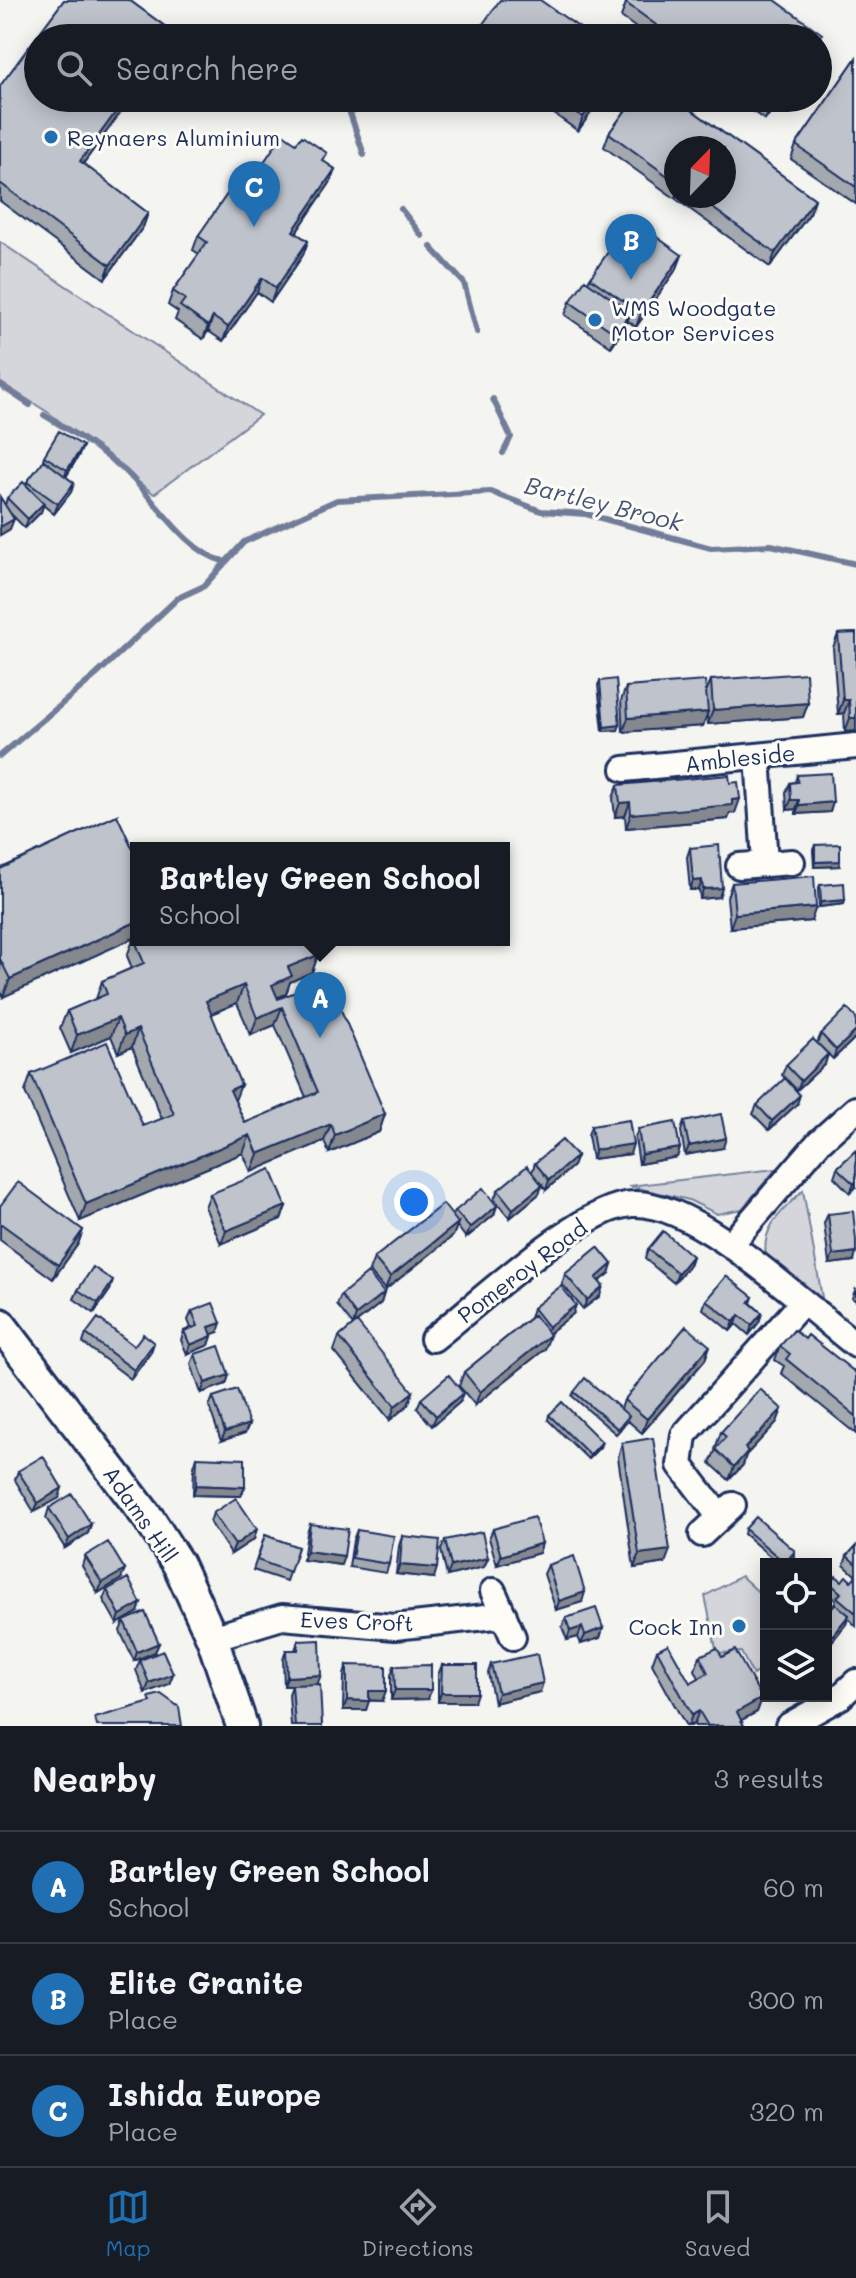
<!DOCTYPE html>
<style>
body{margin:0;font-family:Mali,sans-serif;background:#242831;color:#f1f3f6}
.controls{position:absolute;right:24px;bottom:24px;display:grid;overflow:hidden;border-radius:0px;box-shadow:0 4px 20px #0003}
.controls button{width:72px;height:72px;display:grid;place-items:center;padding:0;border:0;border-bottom:2px solid #363941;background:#171b24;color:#f1f3f6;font:40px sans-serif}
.compass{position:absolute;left:664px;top:136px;width:72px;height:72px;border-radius:50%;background:#171b24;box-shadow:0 4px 20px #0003;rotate:23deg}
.you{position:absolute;left:414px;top:1202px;width:28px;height:28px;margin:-20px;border:6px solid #fff;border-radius:50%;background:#1a73e8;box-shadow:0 0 0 12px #1a73e833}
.badge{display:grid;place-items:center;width:52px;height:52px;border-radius:50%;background:#1f6fb2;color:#fff;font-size:26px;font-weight:700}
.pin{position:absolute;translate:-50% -66px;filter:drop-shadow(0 2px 4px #0008)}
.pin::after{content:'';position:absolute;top:42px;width:28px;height:24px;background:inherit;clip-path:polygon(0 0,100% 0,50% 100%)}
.popup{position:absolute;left:130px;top:842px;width:380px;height:104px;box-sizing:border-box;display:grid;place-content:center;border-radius:0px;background:#171b24;filter:drop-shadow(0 2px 6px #0005);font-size:26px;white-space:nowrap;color:#9ea1a6}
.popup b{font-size:30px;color:#f1f3f6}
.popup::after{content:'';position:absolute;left:50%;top:100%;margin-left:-16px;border:16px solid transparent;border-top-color:#171b24}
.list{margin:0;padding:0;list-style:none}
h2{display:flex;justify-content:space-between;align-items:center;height:104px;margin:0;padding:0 32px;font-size:34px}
h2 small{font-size:26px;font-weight:400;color:#9ea1a6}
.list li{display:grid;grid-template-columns:52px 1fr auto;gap:24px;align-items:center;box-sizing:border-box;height:112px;padding:0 32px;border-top:2px solid #363941}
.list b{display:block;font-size:30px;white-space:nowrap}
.list p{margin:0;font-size:26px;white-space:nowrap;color:#9ea1a6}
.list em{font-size:26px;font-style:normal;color:#9ea1a6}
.icon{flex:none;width:44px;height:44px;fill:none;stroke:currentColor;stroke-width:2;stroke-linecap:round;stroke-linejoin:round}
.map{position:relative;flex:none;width:856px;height:1726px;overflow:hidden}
.search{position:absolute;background:#171b24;box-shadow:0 4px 20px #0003;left:24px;right:24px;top:24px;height:88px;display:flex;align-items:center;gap:20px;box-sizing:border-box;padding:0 28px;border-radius:44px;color:#9ea1a6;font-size:30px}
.sheet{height:440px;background:#171b24}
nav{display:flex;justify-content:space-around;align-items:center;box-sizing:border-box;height:112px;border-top:2px solid #363941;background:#171b24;font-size:22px;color:#9ea1a6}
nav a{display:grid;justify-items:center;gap:4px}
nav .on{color:#1f6fb2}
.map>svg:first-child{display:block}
.green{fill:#d4d6db;stroke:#78829c;stroke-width:2}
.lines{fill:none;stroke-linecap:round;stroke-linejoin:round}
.stream{stroke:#717c98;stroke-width:6}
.minor-casing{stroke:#1b2f5e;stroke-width:30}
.tertiary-casing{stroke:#1b2f5e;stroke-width:36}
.minor{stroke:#fdfcf7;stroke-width:24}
.tertiary{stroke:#fdfcf7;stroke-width:30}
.wall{fill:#a4a8af;stroke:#1b2f5e;stroke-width:2;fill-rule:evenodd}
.shaded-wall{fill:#86888f;stroke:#1b2f5e;stroke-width:2}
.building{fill:#bfc3cc;stroke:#1b2f5e;stroke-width:2;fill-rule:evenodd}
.poi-dot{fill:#1f6fb2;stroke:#fdfcf7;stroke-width:3}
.labels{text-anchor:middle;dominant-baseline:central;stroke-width:6;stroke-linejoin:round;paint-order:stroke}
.poi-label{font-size:22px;fill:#1b2f5e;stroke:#fdfcf7;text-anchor:start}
.street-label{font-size:22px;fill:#1b2f5e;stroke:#fdfcf7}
.water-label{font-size:24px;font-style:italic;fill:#46567b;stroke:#fdfcf7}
</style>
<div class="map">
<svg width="856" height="1726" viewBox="0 0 856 1726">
<rect width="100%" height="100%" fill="#f4f4f1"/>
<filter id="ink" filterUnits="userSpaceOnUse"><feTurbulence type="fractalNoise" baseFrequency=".0125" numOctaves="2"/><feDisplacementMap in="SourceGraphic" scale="16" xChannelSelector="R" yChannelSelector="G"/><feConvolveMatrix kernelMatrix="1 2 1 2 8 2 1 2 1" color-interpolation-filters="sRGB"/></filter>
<g filter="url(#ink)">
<!-- green -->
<path class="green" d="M0,242L260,415L154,494L49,413L0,382Z
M776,1169L742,1209L717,1214L689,1200L629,1186Z
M803,1190L823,1303L766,1256C761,1226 784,1210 803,1190Z
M741,1576L766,1599V1665L753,1675L741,1652L717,1653L705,1596Z"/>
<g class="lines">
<!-- stream -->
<path class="stream" d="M345,98L364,155
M401,209L422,236
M431,247L464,283L477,332
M0,385L30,405
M493,399L511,437L503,453
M44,415C72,432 100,449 125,471C155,498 184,551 223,561
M0,756L96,675L178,598L204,586L244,542L337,500L491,492L541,511L586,514L711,548L771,545L856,564"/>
<!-- minor casing -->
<g class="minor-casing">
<path id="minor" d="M758,756L765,863
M624,769L856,746
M739,866L792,862
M730,1245L819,1142L856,1109
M433,1339C476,1306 582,1205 633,1204C697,1201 804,1305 856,1345
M719,1516L680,1465L684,1435L802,1303
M702,1534L733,1505
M493,1591L513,1637
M212,1638L282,1617L395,1627L504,1615
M788,1726L840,1697L856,1682"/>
</g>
<!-- tertiary casing -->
<g class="tertiary-casing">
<path id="tertiary" d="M0,1324L149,1519L178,1564L212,1638L242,1726"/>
</g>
<!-- minor -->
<use href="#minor" class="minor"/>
<!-- tertiary -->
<use href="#tertiary" class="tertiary"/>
</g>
<!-- wall -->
<path class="wall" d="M64,0H129L174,33L172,38H38V98H131L83,164L148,213L143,227L105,279L0,201V86Z
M776,1L818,38H650L621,17L626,3Z
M856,58V204L791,159L796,145Z
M532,98H601L578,131Z
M635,98H675L815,199L810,213L770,267L604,147L609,133ZM676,148H724V196H676Z
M734,98H781L765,120Z
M324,162L335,169L330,183L296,233L308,241L303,255L271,302L257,292L223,341L208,331L203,339L175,320L178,312L168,305L173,291L199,254L193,250L198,236L240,197Z
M682,255L677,268L636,327L628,321L626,325L611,347L565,315L570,302L588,282L590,278Z
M83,446L79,455L66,477L74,483L71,492L54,514L43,505L41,512L25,528L11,514L10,529L0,535V497L5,505L7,498L26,486L27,482L42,463L44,456Z
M856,633V731L845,732L844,713L838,714L833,648L838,634Z
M711,680L808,703L803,717L708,724L707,714L703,726L623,732L621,701L626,687L706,692Z
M600,681L618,730L603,731L598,685Z
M797,775L833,802L830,812L796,814V809L787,810L786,792L790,783L795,782Z
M618,785L735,813H730L728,819L626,828L625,816L615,817L613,798Z
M117,815L3,997L0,990V869Z
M815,845L839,866L814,867L813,850Z
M690,848L719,897L700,899L699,890H690L687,857Z
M732,883L811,921L730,928L727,897Z
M820,885L845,900L844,904L819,907L818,890Z
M134,938L318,955L312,972L290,982L286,994L277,997L385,1114L379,1132L329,1153L324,1141L251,1172L243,1153L80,1221L25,1092L31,1074L143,1126L162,1119L132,1047L118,1053L111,1036L71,1053L60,1028L67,1011L96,999L102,981L132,968L127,956ZM237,1003L251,1035L275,1025L306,1097L245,1123L235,1101L211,1014Z
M856,1018V1037L833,1059L817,1043L821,1034Z
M828,1054L825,1064L797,1090L782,1075L786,1065Z
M797,1104L769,1130L753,1114L757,1105Z
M684,1122L723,1148L685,1155L681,1131Z
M591,1126L630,1154L592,1159L588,1135Z
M638,1129L680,1148L677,1157L639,1164L635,1138Z
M856,1150V1187L850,1193L834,1177L837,1168Z
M577,1156L573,1166L546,1190L542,1185L539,1194L510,1218L494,1199L498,1190L532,1172L535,1163Z
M210,1194L286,1206L281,1219L221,1244L205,1207Z
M0,1206L83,1230L78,1244L53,1279L0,1240Z
M455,1211L494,1215L466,1238L457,1226L453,1236L385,1290L369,1271L374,1258L453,1216Z
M828,1214L854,1261L829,1264L824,1223Z
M648,1249L692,1256L689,1265L674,1283L645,1259Z
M565,1274H609L599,1282L600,1296L583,1309L562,1284Z
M856,1288V1301L852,1298Z
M78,1290H110L94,1313L74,1299Z
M384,1293L381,1303L353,1325L337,1305L341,1295Z
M753,1297L751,1303L762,1313L759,1322L749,1335L736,1324L730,1331L703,1309L706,1300Z
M533,1308L573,1314L549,1333L545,1349L475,1405L459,1386L464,1372L530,1318Z
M192,1311L218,1332L211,1334L212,1336L209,1345L187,1354L181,1340L184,1331L191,1328L188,1320Z
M86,1334L134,1346L151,1352L131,1379L83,1343Z
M339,1337L413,1392L408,1405L390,1420L334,1351Z
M805,1339L856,1373V1434L781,1373L784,1366L775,1360L780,1346Z
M195,1354L229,1375L226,1384L201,1393L191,1364Z
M705,1360L642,1433L628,1421L616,1434L572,1396L574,1392L621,1409L624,1400Z
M213,1397L249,1424L245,1433L221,1441L209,1406Z
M421,1399L460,1402L432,1426L417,1408Z
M782,1409L777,1422L746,1455L743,1465L729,1480L710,1463L717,1447L716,1446L721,1432Z
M549,1415L600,1447L588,1459L548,1420Z
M622,1443L665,1563L634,1568L618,1457Z
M197,1457L245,1487L241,1496L193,1495L194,1467Z
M18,1471L59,1498L34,1512L15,1480Z
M49,1508L91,1524L88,1533L65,1548L46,1518Z
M213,1513L254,1539L231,1554L210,1522Z
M310,1524L341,1565L303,1560L307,1533Z
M493,1529L542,1543L539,1553L497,1565L489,1538Z
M745,1529L795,1551L794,1556L787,1564H779L744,1534Z
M357,1530L389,1564L386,1573L349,1567L353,1540Z
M265,1535L298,1547L286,1581L253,1570Z
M402,1536L434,1578L396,1574L399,1546Z
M445,1540L488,1558L484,1567L447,1576L441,1550Z
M856,1546V1576L844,1565L847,1556Z
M85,1556L121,1579L98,1593L82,1566Z
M548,1565L582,1602L556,1610L544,1574Z
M856,1578V1626L848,1618L846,1624L829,1645L826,1643V1604L832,1608L836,1601L826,1592L830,1583L842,1581H851Z
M107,1590L141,1603L138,1612L117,1624L103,1599Z
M566,1618L603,1628L600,1638L581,1644L578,1637L567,1640L562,1627Z
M124,1621L159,1643L155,1652L134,1661L120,1631Z
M298,1641L318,1684L322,1726H291L289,1694L292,1686H284L283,1660L286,1650H295Z
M657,1650L690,1683L699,1678L695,1670L700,1656L722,1657L762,1698L757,1712L741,1720L744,1726H695L694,1724L691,1726H686L652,1664Z
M140,1660L173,1674L169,1684L145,1693L136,1670Z
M491,1664L540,1692L494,1703L488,1673Z
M347,1665L382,1701L369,1700L366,1710H343L344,1675Z
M442,1665L474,1702H438V1675Z
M394,1666L428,1699L391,1700V1675Z"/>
<!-- shaded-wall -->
<path class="shaded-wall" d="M126,98H131L75,175L80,161Z
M597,98H601L578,131L583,117Z
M776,98H781L765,120L770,107Z
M335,169L330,183L288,244L293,231Z
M815,199L810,213L770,267L775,253Z
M148,213L143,227L105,279L110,265Z
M308,241L303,255L271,302L276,288Z
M682,255L677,268L636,327L641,313Z
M262,278L257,292L223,341L228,327Z
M631,312L626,325L611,347L616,334Z
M213,317L208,331L203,339L208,326Z
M83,446L79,455L64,480L67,470Z
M74,483L71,492L54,514L58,504Z
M44,503L41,512L25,528L28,519Z
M14,519L10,529L0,535V527Z
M843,700H849L844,713L838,714Z
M808,703L803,717L708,724L713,710Z
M708,712L703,726L623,732L628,718Z
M850,718H856V731L845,732Z
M620,725L618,730L603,731L604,727Z
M740,799L735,813H730L728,819L626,828L631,814Z
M791,800H799L796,809L787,810Z
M630,802L625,816L615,817L620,803Z
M833,802L830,812L796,814L799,805Z
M840,861L839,866L814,867L815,862Z
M702,880L699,890H690L693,881Z
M722,888L719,897L700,899L703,889Z
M845,900L844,904L819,907L821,902Z
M816,907L811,921L730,928L735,914Z
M136,922V937L3,997L10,979Z
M318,955L312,972L290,982L286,994L266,1002L272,985L288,967Z
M244,985L237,1003L199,1019L206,1001Z
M282,1007L275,1025L251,1035L257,1018Z
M118,1018L111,1036L71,1053L77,1035Z
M138,1029L132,1047L118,1053L125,1035Z
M856,1031V1037L833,1059L836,1050Z
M828,1054L825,1064L797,1090L801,1081Z
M241,1085L234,1103L230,1090Z
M800,1095L797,1104L769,1130L772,1121Z
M385,1114L379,1132L329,1153L335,1135Z
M331,1124L324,1141L251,1172L258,1154Z
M250,1135L243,1153L80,1221L86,1204Z
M726,1138L723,1148L685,1155L689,1146Z
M633,1144L630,1154L592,1159L595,1150Z
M680,1148L677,1157L639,1164L642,1154Z
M577,1156L573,1166L546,1190L549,1180Z
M856,1181V1187L850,1193L854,1184Z
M542,1185L539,1194L510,1218L513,1209Z
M286,1206L281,1219L221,1244L226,1231Z
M497,1206L494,1215L466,1238L470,1228Z
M458,1223L453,1236L385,1290L390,1277Z
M83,1230L78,1244L53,1279L58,1265Z
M856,1252L854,1261L829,1264L833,1255Z
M692,1256L689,1265L674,1283L678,1273Z
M612,1264L609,1274L592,1287L596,1278Z
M113,1281L110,1290L94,1313L98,1303Z
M603,1286L600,1296L583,1309L587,1300Z
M384,1293L381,1303L353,1325L356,1315Z
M576,1305L573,1314L545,1336L548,1327Z
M762,1313L759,1322L749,1335L752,1325Z
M739,1315L736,1324L730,1331L734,1322Z
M221,1323L218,1332L205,1337L209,1327Z
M550,1335L545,1349L475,1405L480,1392Z
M212,1336L209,1345L187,1354L190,1345Z
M154,1343L151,1352L131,1379L134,1370Z
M710,1346L705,1360L642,1433L647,1419Z
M229,1375L226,1384L201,1393L205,1383Z
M413,1392L408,1405L390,1420L395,1406Z
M463,1393L460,1402L432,1426L436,1416Z
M782,1409L777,1422L746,1455L743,1465L729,1480L734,1467L745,1448Z
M249,1424L245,1433L221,1441L225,1432Z
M602,1442L600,1447L588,1459L590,1455Z
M196,1485L245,1487L241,1496L193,1495Z
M62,1488L59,1498L34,1512L38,1503Z
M91,1524L88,1533L65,1548L69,1539Z
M257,1529L254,1539L231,1554L235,1545Z
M542,1543L539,1553L497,1565L501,1556Z
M670,1550L665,1563L634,1568L639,1554Z
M307,1551L344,1556L341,1565L303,1560Z
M488,1558L484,1567L447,1576L451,1566Z
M400,1565L437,1568L434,1578L396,1574Z
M125,1570L121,1579L98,1593L102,1583Z
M585,1592L582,1602L556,1610L559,1601Z
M141,1603L138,1612L117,1624L120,1615Z
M849,1615L846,1624L829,1645L832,1636Z
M582,1627L578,1637L567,1640L570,1631Z
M603,1628L600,1638L581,1644L585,1635Z
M159,1643L155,1652L134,1661L137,1652Z
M173,1674L169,1684L145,1693L149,1683Z
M321,1675L317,1685L284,1686L287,1677Z
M543,1683L540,1692L494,1703L498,1693Z
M395,1690H431L428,1699L391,1700Z
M369,1691H386L382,1701L366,1700Z
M441,1693H477L474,1702H438Z
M762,1698L757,1712L732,1725L737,1712Z
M347,1700L369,1701L366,1710H343Z
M699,1711L694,1724L688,1726L692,1715Z"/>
<!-- building -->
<path class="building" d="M64,0H129L174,33L170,38H38V98H126L80,161L148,213L110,265L0,183V86Z
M500,0H540L594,38H473Z
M628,0H775L822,34L818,40V38H674L626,3Z
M856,58V187L796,145Z
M556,98H597L583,117Z
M635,98H675L815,199L775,253L696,196H724V148H676V182L609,133Z
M758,98H776L770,107Z
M283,134L296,143L302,136L327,153L322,160L335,169L293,231L308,241L276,288L262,278L228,327L213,317L208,326L180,306L185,299L173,291L207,242L198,236L230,190L240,197Z
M631,219L682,255L641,313L590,278Z
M585,280L631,312L616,334L570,302Z
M59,431L83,446L67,470L44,456Z
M44,460L74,483L58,504L27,482Z
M23,482L44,503L28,519L7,498Z
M0,497L14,519L0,527Z
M856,633V718H850L849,700H843L838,634Z
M806,673L808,703L713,710L711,680Z
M616,679L620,725L604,727L600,681Z
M705,681L708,712L628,718L626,687Z
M831,773L833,802L799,805V800H791L790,783L798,782L797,775Z
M729,775L730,783L738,782L740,799L732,800V805L631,814L630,802L620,803L618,785Z
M117,815L136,856V922L10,979L0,959V869Z
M840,844V861L815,862V845Z
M719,845L722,888L703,889L702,880L693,881L690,848Z
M814,876L816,907L735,914L732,883Z
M844,883L845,900L821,902L820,885Z
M136,937V940H312L318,955L288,967L292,976L272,985L278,999L328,979L385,1114L335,1135L331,1124L258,1154L250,1135L86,1204L31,1074L107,1042L143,1126L174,1114L138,1029L125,1035L118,1018L77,1035L67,1011L107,994L102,981L144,963L134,938ZM244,985L257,1018L282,1007L318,1092L245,1123L230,1090L241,1085L206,1001Z
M847,1008L856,1018V1031L836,1050L821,1034Z
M813,1039L828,1054L801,1081L786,1065Z
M785,1078L800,1095L772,1121L757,1105Z
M721,1114L726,1138L689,1146L684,1122Z
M629,1120L633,1144L595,1150L591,1126Z
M675,1122L680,1148L642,1154L638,1129Z
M562,1140L577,1156L549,1180L535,1163Z
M856,1150V1181L854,1184L837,1168Z
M527,1166L542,1185L513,1209L498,1190Z
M271,1169L286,1206L226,1231L210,1194Z
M18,1182L83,1230L58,1265L0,1223V1206Z
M483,1188L497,1206L470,1228L455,1211Z
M443,1204L458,1223L390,1277L374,1258Z
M853,1211L856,1240V1252L833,1255L828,1214Z
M663,1231L692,1256L678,1273L648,1249Z
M598,1247L612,1264L596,1278L603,1286L587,1300L565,1274Z
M93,1267L113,1281L98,1303L78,1290Z
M368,1273L384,1293L356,1315L341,1295Z
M726,1276L753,1297L749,1302L762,1313L752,1325L739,1315L734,1322L706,1300Z
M561,1286L576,1305L548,1327L533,1308Z
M213,1303L221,1323L209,1327L212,1336L190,1345L184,1331L198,1326L192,1311Z
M534,1315L550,1335L480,1392L464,1372Z
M98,1318L134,1346L143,1334L154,1343L134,1370L86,1334Z
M357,1322L413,1392L395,1406L339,1337Z
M686,1326L710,1346L647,1419L624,1400Z
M794,1330L805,1339L808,1335L856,1373V1416L786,1359L790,1354L780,1346Z
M219,1346L229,1375L205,1383L195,1354Z
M449,1375L463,1393L436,1416L421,1399Z
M585,1378L629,1416L618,1429L574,1392Z
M237,1389L249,1424L225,1432L213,1397Z
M760,1389L782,1409L745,1448L748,1451L734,1467L715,1449L726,1437L721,1432Z
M562,1402L602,1442L590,1455L549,1415Z
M653,1438L670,1550L639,1554L622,1443Z
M43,1456L62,1488L38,1503L18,1471Z
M197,1457L245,1459V1487L196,1485Z
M72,1494L91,1524L69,1539L49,1508Z
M236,1498L257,1529L235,1545L213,1513Z
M534,1517L542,1543L501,1556L493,1529Z
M756,1517L795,1551L785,1563L745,1529Z
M310,1524L348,1529L344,1556L307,1551Z
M357,1530L394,1536L389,1564L352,1558Z
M482,1532L488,1558L451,1566L445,1540Z
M265,1535L298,1547L290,1572L257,1560Z
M402,1536L440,1540L437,1568L400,1565Z
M108,1542L125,1570L102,1583L85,1556Z
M856,1546V1564L847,1556Z
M574,1556L585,1592L559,1601L548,1565Z
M836,1576L842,1581L846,1576L851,1581L855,1577L856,1578V1613L837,1597L841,1593L830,1583Z
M128,1578L141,1603L120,1615L107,1590Z
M826,1604L832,1608L836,1604L849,1615L832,1636L826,1631Z
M596,1608L603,1628L585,1635L582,1627L570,1631L566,1618Z
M145,1612L159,1643L137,1652L124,1621Z
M320,1640L321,1675L287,1677L286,1650H298V1641Z
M668,1644L690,1683L708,1673L700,1656L717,1648L722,1657L735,1650L762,1698L737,1712L744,1726H718L717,1725L708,1726L699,1711L692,1715L657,1650Z
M163,1651L173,1674L149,1683L140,1660Z
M537,1654L543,1683L498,1693L491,1664Z
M347,1665L386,1666V1691H369V1701L347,1700Z
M431,1665V1690H395L394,1666Z
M442,1665H477V1693H441Z
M320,1684L322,1726H295L292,1685Z
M161,1694L179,1707L182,1726H97L95,1718L151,1702L149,1697Z"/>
</g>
<!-- markers -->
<g class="poi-dot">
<circle cx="51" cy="137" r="8"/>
<circle cx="595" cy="320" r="8"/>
<circle cx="739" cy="1626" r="8"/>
</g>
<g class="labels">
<!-- poi labels -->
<g class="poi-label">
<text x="67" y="137">Reynaers Aluminium</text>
<text x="611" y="307">WMS Woodgate<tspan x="611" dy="25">Motor Services</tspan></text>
<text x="723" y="1626" text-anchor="end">Cock Inn</text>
</g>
<!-- street labels -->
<g class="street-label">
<text transform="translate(740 758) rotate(-6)">Ambleside</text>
<text transform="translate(522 1271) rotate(-37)">Pomeroy Road</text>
<text transform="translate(141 1514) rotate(55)">Adams Hill</text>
<text transform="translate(357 1621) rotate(2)">Eves Croft</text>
</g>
<!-- water labels -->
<g class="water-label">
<text transform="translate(604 503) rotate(14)">Bartley Brook</text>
</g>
</g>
</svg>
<div class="controls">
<button><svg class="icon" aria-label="locate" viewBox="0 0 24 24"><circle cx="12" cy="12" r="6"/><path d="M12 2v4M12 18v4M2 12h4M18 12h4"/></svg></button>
<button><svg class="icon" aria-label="layers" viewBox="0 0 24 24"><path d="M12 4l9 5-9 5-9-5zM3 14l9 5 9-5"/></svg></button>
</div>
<svg class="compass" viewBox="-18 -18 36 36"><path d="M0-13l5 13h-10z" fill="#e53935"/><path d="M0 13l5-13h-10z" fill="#9ea1a6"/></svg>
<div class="you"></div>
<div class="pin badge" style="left:320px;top:1038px">A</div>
<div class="popup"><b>Bartley Green School</b>School</div>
<div class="pin badge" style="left:631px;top:280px">B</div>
<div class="pin badge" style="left:254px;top:227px">C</div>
<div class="search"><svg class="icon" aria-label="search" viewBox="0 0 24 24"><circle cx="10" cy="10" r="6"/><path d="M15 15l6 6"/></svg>Search here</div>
</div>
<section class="sheet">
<h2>Nearby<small>3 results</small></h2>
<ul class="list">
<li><span class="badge">A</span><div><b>Bartley Green School</b><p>School</p></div><em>60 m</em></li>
<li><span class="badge">B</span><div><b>Elite Granite</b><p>Place</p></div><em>300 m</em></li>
<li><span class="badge">C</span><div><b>Ishida Europe</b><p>Place</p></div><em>320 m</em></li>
</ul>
</section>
<nav>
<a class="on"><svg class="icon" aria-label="map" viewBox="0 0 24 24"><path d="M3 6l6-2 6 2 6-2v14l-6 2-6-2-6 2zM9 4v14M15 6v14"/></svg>Map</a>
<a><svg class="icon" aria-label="directions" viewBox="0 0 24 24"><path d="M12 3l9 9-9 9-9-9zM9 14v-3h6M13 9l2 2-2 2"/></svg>Directions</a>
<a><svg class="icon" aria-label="saved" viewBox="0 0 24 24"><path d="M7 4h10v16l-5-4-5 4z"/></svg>Saved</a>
</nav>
